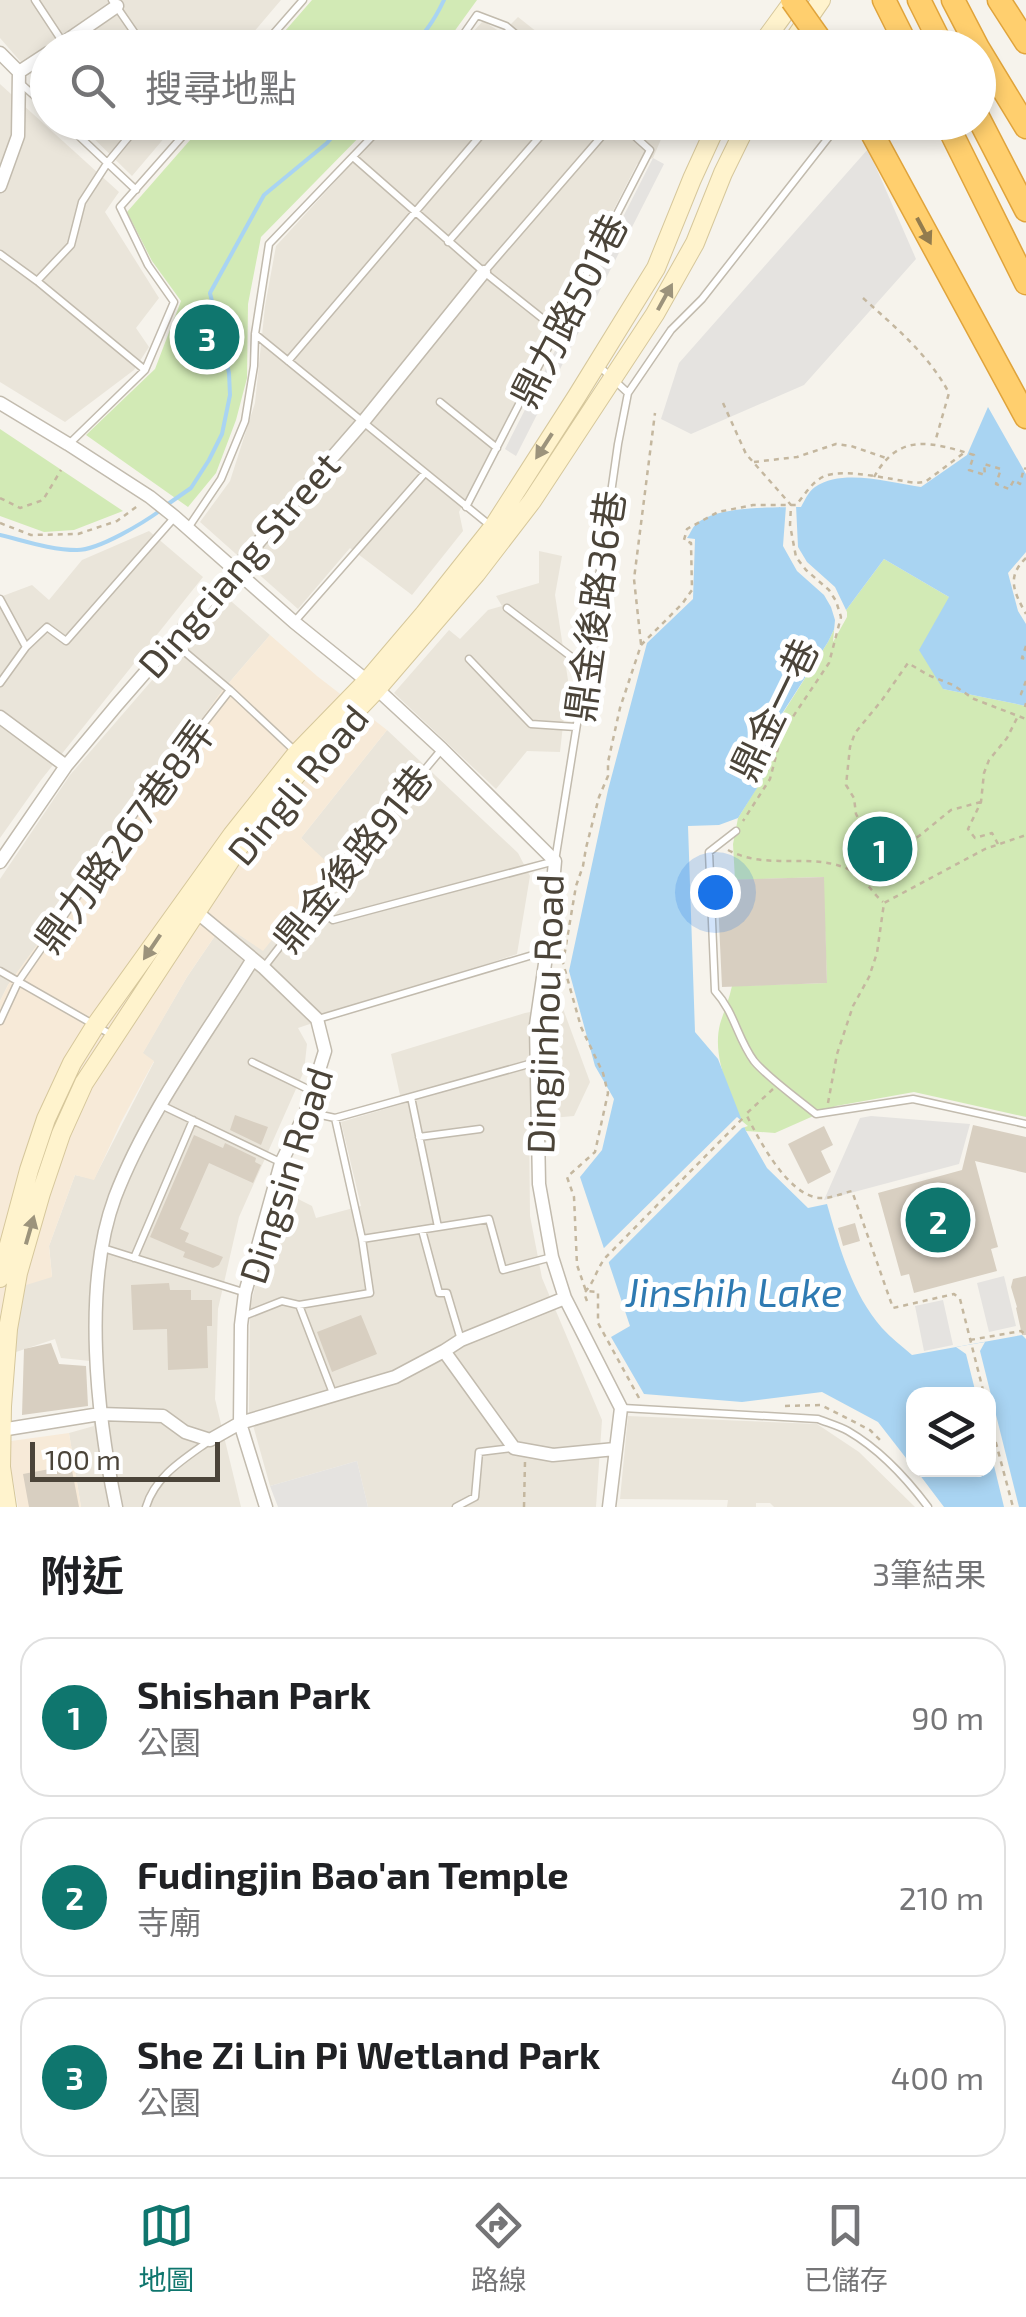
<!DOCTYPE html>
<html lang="zh-TW">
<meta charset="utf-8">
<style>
body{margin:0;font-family:"Exo 2","Noto Sans TC",sans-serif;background:#f6f6f6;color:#202124}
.controls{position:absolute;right:30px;bottom:30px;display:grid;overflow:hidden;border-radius:20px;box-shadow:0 5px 15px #0003}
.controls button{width:90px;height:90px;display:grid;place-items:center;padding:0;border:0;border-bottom:2px solid #e0e0e0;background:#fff;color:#202124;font:50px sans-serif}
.scale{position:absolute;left:30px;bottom:25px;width:190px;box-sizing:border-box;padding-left:10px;border:5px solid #4b4439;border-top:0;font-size:28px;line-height:35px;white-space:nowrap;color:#4b4439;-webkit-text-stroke:8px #fff;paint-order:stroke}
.you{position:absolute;left:715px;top:892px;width:35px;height:35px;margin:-25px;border:8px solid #fff;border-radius:50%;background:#1a73e8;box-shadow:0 0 0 15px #1a73e833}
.badge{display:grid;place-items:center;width:65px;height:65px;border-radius:50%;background:#0f766e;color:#fff;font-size:32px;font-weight:700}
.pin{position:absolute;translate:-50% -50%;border:5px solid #fff;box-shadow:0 2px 10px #0006}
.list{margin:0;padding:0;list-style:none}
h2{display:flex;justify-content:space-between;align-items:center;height:130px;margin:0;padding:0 40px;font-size:42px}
h2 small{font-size:32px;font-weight:400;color:#757577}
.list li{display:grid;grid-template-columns:65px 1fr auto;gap:30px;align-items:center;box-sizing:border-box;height:160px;margin:0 20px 20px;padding:0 20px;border:2px solid #e0e0e0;border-radius:30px}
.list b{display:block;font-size:38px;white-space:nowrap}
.list p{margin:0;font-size:32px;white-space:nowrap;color:#757577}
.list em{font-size:32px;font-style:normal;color:#757577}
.icon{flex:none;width:55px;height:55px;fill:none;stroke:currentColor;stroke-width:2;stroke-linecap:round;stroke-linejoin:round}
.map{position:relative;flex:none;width:1026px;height:1507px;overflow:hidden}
.search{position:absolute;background:#fff;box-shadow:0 5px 15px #0003;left:30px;right:30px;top:30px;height:110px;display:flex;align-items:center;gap:25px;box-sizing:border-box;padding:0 35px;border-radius:55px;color:#757577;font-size:38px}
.sheet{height:670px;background:#fff}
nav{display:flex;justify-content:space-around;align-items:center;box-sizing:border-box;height:140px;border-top:2px solid #e0e0e0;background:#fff;font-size:28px;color:#757577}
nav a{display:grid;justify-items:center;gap:5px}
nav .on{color:#0f766e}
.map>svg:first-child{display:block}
.residential{fill:#eae5da}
.commercial{fill:#f7ead8}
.green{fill:#d2eab5}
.parking{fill:#e5e3e0}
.water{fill:#a9d4f2}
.pier{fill:#f6f3ec}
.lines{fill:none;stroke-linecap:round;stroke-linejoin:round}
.stream{stroke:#a9d4f2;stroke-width:4}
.building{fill:#d8cfc1}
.lane-casing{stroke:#c2bbae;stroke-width:9}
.street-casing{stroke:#c2bbae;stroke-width:15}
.secondary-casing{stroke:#d6c79b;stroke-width:20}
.highway-casing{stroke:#e0a43c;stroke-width:25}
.path{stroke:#c4b79f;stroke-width:2.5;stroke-dasharray:5 5;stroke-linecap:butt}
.lane{stroke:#fff;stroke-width:6}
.street{stroke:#fff;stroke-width:12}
.secondary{stroke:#fff3cd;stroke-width:18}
.highway{stroke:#ffcf6e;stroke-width:22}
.highway-bridge-casing{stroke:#e0a43c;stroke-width:25;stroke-linecap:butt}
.highway-bridge{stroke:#ffcf6e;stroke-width:22}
.oneway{fill:#937c4e}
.oneway2{fill:#9c937c}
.labels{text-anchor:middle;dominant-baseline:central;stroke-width:10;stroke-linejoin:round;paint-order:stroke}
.street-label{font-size:38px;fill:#4b4439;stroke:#fff}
.water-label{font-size:40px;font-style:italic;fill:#2e7ab2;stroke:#fff}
</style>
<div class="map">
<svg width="1026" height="1507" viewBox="0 0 1026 1507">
<rect width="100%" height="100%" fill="#f6f3ec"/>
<!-- residential -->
<path class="residential" d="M0,0H281L241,47L48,48L47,92L0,38Z
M518,17L556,47L458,48L483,21L502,33Z
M0,84L119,192L105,212L159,298L136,328L149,347L134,370L65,422L0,382Z
M78,123H177L132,176Z
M389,123H668L653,158L637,164L459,512L463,531L412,595L350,548L298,609L200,522L230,481L255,403L265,306L276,246Z
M149,531L203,577L41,780L0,838V597L32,585L49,600L82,560Z
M539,551L562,556L555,595L568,680L560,752L527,751L496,789L394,693L449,630L460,639L488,610L502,606L496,596L539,583Z
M225,596L270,635L222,691L8,985L0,1001V879L70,775Z
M387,730L518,853L530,876L517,954L298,1028L307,1044L304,1071L239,1217L218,1309L215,1399L241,1507H81L69,1433L94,1426L90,1361L61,1358L55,1339L13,1353L23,1285L52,1276L49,1246L75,1175L94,1179L154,1062L142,1054L187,977L223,924L263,950L330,866L301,838Z
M562,1006L590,1082L574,1116L529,1120L530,1216L542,1278L602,1420L596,1507H368L357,1461L270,1486L249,1411L250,1308L263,1253L284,1192L312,1206L316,1218L361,1206L341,1122L402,1104L391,1054L525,1013Z
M628,1416L817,1424L859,1452L915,1507H774L770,1503H756V1507H727L728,1500L620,1499Z"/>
<!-- commercial -->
<path class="commercial" d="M270,635L317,676L387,730L301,838L331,866L263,951L223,924L187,977L143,1053L154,1061L121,1122L94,1180L75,1175L49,1246L52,1277L23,1286L13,1353L9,1405L11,1441L69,1433L81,1507H18L13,1479L0,1480V1001L8,985L222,691Z"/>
<!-- green -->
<path class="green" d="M312,0H477L443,47H271Z
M205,123H373L261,237L248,304L247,378L236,420L216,473L188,507L86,435L155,369L181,301L152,261L127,212Z
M0,429L123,511L74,530L44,532L0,516Z
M884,559L949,597L943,689L1026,706V1117L914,1092L836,1106L775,1133L746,1131C733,1098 711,1060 720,1024C724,1011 729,1000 732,986L827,983L823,877L735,880L733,844L738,818L764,776L776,724L828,642L838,621Z"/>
<!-- parking -->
<path class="parking" d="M868,149L916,259L804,385L691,434L661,419L679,363Z
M653,158L664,164L516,456L505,449Z
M871,1116L970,1124L959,1164L824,1200L860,1118Z
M1004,1276L1016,1326L989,1332L977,1283Z
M943,1300L953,1345L924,1351L915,1306Z
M357,1461L368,1507H278L270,1486Z"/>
<!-- water -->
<path class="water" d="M988,407L1026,474V552L1008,573L1018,611L1026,624V706L943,689L919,650L949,597L884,559L838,621L828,642L776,723L764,777L738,818L719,825L688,826L695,1032L718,1059L746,1131L767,1168L808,1208L827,1204C839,1246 852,1294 882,1328C891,1338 902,1346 912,1355L1022,1335L1026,1339V1507H944L916,1470H988V1394H914L913,1467L878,1422L822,1392L742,1402L644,1394L611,1337L630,1326L580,1177L602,1150L614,1099L595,1066L569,971L608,790L647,643L693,599L695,539L687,538C690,534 692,528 696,524C718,505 773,508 801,507C805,500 808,492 815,487C844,468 889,483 921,487L967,455Z"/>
<!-- pier -->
<path class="pier" d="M796,505L798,547L807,562L835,587L847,612V617L833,642L835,620L831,607L824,595L797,571L783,546L786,506Z
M737,1117L748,1126L742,1128L606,1265L603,1249Z
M985,1342L980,1351L1019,1507H1004L989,1445L988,1394H976L966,1354L956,1347Z"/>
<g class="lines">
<!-- stream -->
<path class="stream" d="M409,48C424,36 436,17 444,0
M168,504L191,488L209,460L222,434L230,395L229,373L210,293L264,195L327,143L345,122
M0,535C25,541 51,550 77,550C99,550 143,523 161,510"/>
</g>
<!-- building -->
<path class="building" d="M824,877L827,983L722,987L717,880Z
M235,1115L268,1127L261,1145L230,1130Z
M973,1125L1026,1137V1173L975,1161L998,1247L991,1249L997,1271L914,1293L909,1274L901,1276L878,1193L962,1170Z
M824,1126L833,1145L821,1151L831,1172L808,1184L788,1144Z
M194,1135L223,1148L225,1143L256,1158L255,1162L261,1165L253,1183L209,1163L180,1229L189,1233L185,1242L223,1257L219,1265L213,1268L183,1257L185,1252L150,1237Z
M855,1223L860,1241L843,1246L838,1228Z
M1026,1276V1335H1022L1016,1308L1017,1307L1011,1287L1013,1279Z
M169,1283L170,1290H191V1300H212V1326H207L208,1368L168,1370L167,1329L133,1330L131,1285Z
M361,1315L377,1354L332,1372L317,1332Z
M51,1343L59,1364L86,1366L88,1406L22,1415L24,1349Z
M71,1465L79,1507H29L23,1474Z"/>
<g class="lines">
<!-- lane casing -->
<g class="lane-casing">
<path id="lane" d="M35,0L62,41
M112,0L145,48
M261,48L303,0
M454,48L477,15L506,26L532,48
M19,82L48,108
M64,122L136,190
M353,157L484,272L557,330
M448,242L549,126
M0,254L37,281L145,370
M484,272L614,122
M37,281L71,245L82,202L108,162L141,122
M255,334L492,527
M288,361L492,122
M628,393L671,330L702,299L839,124
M440,402L497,448
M69,444L145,370L174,302L148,265L120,207L195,122
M466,507L650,150L619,122
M188,528L221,479L245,421L254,366L255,334L269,244L386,122
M0,599L26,647L0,683
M507,608L586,668
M295,621L425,473
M173,642L230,690L294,750
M26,647L47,627L66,641L174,518
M469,659L531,724L576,727
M736,831L709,852L715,991C735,1013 737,1038 754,1061C767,1077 799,1100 816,1114L913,1099L1026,1124
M312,905L333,920L555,861L586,668L618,444L628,393L599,366
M264,967L312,905L442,749
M0,971L112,1035
M318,1019L546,951
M0,1021L18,982L144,800L230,690
M252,1062L312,1091
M411,1097L438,1227
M161,1105L280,1162
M307,1112L335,1118L536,1062
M419,1137L480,1129
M422,1230L439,1293H447L461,1340
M362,1239L489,1219L503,1270L552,1257
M103,1248L243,1292
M134,1258L193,1120
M299,1305L334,1396
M244,1316L282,1301L299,1305L370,1293L362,1239L335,1118
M623,1408L818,1419C828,1423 839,1426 848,1431C879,1449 907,1479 928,1507
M146,1507C155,1476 184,1459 209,1441
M456,1507L475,1497L479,1452L512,1448"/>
</g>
<!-- street casing -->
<g class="street-casing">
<path id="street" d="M56,48L117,6
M0,53L19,72L18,136L0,186
M19,72L48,53
M0,403L68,444L150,497L175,517L294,622L377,689L442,749L555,861L547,950L536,1025L539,1184L552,1257L565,1298L621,1408L609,1507
M0,717L66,766
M0,862L66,766L116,706L363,422L484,272
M193,909L264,968L317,1019L325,1051L306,1112L281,1163L245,1293L241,1325L240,1423L266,1507
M444,1351L514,1448L553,1455L615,1449
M1,1430L100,1414L163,1416L185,1432L210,1440L240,1423L395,1377L444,1351L461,1340L565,1298
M116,1507C97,1415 82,1286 115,1197C147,1113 206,1035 253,959"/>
</g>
<!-- secondary casing -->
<g class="secondary-casing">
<path id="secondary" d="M759,48L794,0
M788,48L821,0
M0,1278L29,1170L46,1119L72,1063L95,1026L232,835L297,753L367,681L424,614L493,527L577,396L656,268L692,179L718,122
M7,1507L1,1467L2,1406L8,1329L18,1273L41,1193L61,1134L84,1083L243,841L307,762L377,689L476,574L532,501L655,314L695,243L723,173L748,122"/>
</g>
<!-- highway casing -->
<g class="highway-casing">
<path id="highway" d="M884,0L908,48
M919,0L943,48
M953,0L978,48
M999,0L1026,42
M978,48L1026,127
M978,117L1026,210
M866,122L1026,417
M946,122L1026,283"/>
</g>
<!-- path -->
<path class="path" d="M863,298C895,327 929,355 949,393L935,442
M723,403L746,454L791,505L790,525L796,557L806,570L829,590L836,601L841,617L829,663L782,733L770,779L743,821
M754,462L797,457L836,444L851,446L886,458
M874,477C899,432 931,442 974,455L969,470L985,475L984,464L1001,469L996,484L1009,489L1014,480L1020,484L1024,468L1026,469
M0,498L20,508L43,500L61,470
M0,523L31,535L78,534L117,521L139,505
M1026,558C1006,577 1014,592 1026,614
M641,644L634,579L655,413
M1026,646L1022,658L1026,659
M1026,681L1021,694L1026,695
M1025,707L1026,703
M981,802L951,810L919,836L898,848L887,847L862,825L856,814L854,798L846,785L850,747L855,733L882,700L908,663L928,675L953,685L974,699L1026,719
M998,844L992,833L975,838L968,829L981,802L984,773L989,760L1007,738L1018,716
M728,850C767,871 810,852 848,869C864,876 871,892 883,902
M773,1089L746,1114C759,1140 788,1196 820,1198C830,1199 843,1193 852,1191L893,1308L954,1294L960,1299L984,1394
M828,1103L837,1054L853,1006L869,977L877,953L884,903L985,849L1026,835
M587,1301L584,1293C595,1282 596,1269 606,1257L745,1116
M970,1340L1021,1331L1026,1335
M639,1398L598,1323V1292L586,1291L577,1265L574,1197L567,1177L595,1152L608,1093L603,1073L581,1027L563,963L576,886L583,866L586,848L599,797L608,776V762L620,708L641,645L682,604L692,590L691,543L684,540L687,529L718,512L753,505H796C805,495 812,481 825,476C846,468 893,480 916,483L925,482L965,452
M785,1406L821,1405L870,1430L881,1441
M988,1413L1013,1507
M524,1507L525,1461"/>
<!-- lane -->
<use href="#lane" class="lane"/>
<!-- street -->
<use href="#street" class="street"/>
<!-- secondary -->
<use href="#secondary" class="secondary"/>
<!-- highway -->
<use href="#highway" class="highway"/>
<!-- highway-bridge casing -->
<g class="highway-bridge-casing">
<path id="highway-bridge" d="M792,0L826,48"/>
</g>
<!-- highway-bridge -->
<use href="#highway-bridge" class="highway-bridge"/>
</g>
<!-- one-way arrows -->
<defs><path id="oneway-solid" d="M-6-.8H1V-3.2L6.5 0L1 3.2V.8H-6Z" transform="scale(2.5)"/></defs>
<use class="oneway" href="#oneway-solid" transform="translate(924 231) rotate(62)"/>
<g class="oneway2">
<use href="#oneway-solid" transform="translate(665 297) rotate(-61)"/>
<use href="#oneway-solid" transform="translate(544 446) rotate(123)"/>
<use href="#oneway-solid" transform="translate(152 947) rotate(124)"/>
<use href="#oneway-solid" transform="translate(30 1230) rotate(-74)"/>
</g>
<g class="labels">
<!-- street labels -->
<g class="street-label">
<text transform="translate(568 310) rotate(-63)">鼎力路501巷</text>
<text transform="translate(238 564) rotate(-49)">Dingciang Street</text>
<text transform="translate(594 606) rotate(-82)">鼎金後路36巷</text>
<text transform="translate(773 709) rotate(-64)">鼎金一巷</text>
<text transform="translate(297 784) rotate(-50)">Dingli Road</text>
<text transform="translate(123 836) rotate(-54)">鼎力路267巷8弄</text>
<text transform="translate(352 858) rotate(-51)">鼎金後路91巷</text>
<text transform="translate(544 1014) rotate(-88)">Dingjinhou Road</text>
<text transform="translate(285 1175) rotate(-72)">Dingsin Road</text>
</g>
<!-- water labels -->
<g class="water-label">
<text x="734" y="1291">Jinshih Lake</text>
</g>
</g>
</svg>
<div class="controls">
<button><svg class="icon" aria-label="layers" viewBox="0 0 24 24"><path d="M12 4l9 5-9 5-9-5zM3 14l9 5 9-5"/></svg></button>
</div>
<div class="scale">100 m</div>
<div class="you"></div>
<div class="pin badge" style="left:880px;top:849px">1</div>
<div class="pin badge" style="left:938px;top:1220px">2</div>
<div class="pin badge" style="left:207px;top:337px">3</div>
<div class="search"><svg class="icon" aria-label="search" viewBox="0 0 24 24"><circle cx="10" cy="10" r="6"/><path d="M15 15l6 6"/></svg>搜尋地點</div>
</div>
<section class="sheet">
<h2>附近<small>3筆結果</small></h2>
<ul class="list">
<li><span class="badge">1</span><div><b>Shishan Park</b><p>公園</p></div><em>90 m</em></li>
<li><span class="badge">2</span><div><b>Fudingjin Bao'an Temple</b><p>寺廟</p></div><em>210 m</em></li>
<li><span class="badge">3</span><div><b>She Zi Lin Pi Wetland Park</b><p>公園</p></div><em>400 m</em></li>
</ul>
</section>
<nav>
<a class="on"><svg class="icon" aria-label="map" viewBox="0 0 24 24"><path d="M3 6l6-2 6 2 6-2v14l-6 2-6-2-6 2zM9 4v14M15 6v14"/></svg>地圖</a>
<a><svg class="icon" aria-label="directions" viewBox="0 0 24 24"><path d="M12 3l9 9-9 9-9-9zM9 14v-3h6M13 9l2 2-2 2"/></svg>路線</a>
<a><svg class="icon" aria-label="saved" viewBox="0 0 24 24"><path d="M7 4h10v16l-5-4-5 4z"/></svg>已儲存</a>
</nav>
